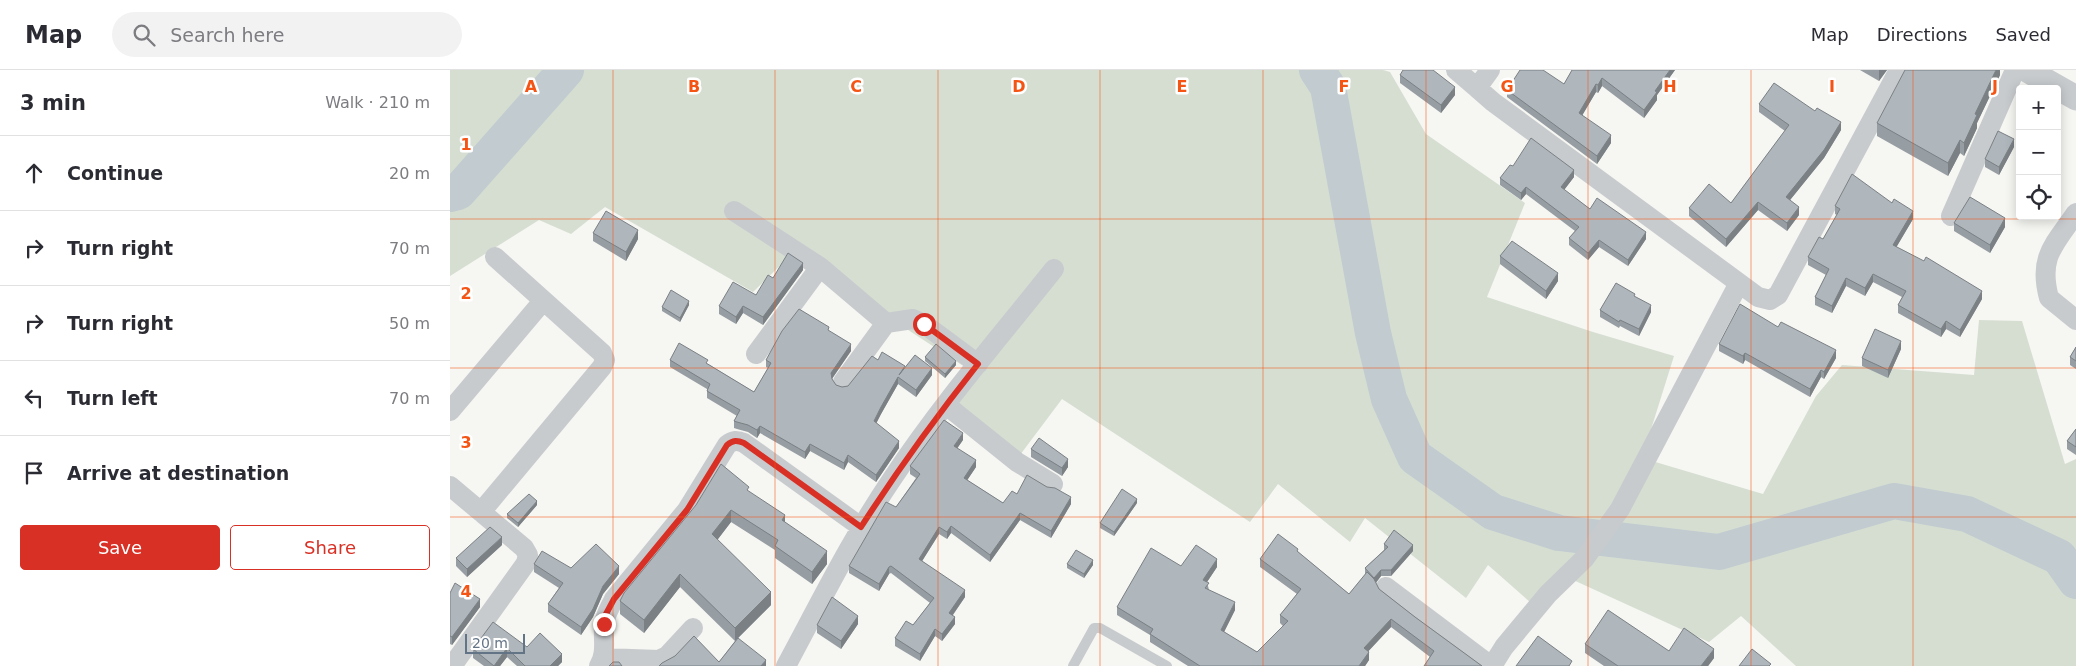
<!DOCTYPE html>
<meta charset="utf-8">
<style>
body{margin:0;font-family:"DejaVu Sans",sans-serif;background:#f2f2f3;color:#2b2b33}
.controls{position:absolute;right:15px;top:15px;display:grid;overflow:hidden;border-radius:5px;box-shadow:0 2px 12px #0003}
.controls button{width:45px;height:45px;display:grid;place-items:center;padding:0;border:0;border-bottom:1px solid #e1e1e2;background:#fff;color:#2b2b33;font:25px sans-serif}
.scale{position:absolute;left:15px;bottom:12px;width:60px;box-sizing:border-box;padding-left:5px;border:2px solid #627486;border-top:0;font-size:14px;line-height:18px;white-space:nowrap;color:#627486;-webkit-text-stroke:4px #fff;paint-order:stroke}
.stop{position:absolute;width:15px;height:15px;margin:-11px;border:4px solid #d93025;border-radius:50%;background:#fff}
.stop.end{background:#d93025;border-color:#fff;box-shadow:0 1px 5px #0008}
.list{margin:0;padding:0;list-style:none}
h2{display:flex;justify-content:space-between;align-items:center;height:65px;margin:0;padding:0 20px;font-size:21px}
h2 small{font-size:16px;font-weight:400;color:#7c7c81}
.list li{display:grid;grid-template-columns:32px 1fr auto;gap:15px;align-items:center;box-sizing:border-box;height:75px;padding:0 20px;border-top:1px solid #e1e1e2}
.list b{display:block;font-size:19px;white-space:nowrap}
.list em{font-size:16px;font-style:normal;color:#7c7c81}
.actions{display:flex;gap:10px;padding:15px 20px}
.actions a{flex:1;padding:11px 0;border:1px solid #d93025;border-radius:5px;text-align:center;font-size:18px;color:#d93025}
.actions .main{background:#d93025;color:#fff}
.icon{flex:none;width:28px;height:28px;fill:none;stroke:currentColor;stroke-width:2;stroke-linecap:round;stroke-linejoin:round}
.map{position:relative;flex:none;width:1626px;height:596px;overflow:hidden}
header{display:flex;align-items:center;gap:30px;box-sizing:border-box;height:70px;padding:0 25px;background:#fff;border-bottom:1px solid #e1e1e2}
header strong{font-size:24px}
nav{display:flex;gap:28px;margin-inline-start:auto;font-size:18px}
.search{width:350px;height:45px;background:#f2f2f3;display:flex;align-items:center;gap:12px;box-sizing:border-box;padding:0 18px;border-radius:28px;color:#7c7c81;font-size:19px}
main{display:flex}
aside{flex:1;background:#fff}
.map>svg:first-child{display:block}
.green{fill:#d6ded2}
.lines{fill:none;stroke-linecap:round;stroke-linejoin:round}
.river{stroke:#c1cbd0;stroke-width:36}
.service{stroke:#c8cbce;stroke-width:10}
.minor{stroke:#c8cbce;stroke-width:20}
.tertiary{stroke:#c8cbce;stroke-width:25}
.wall{fill:#969da3}
.shaded-wall{fill:#7a8084}
.building{fill:#afb7bd;stroke:#7a8084}
.route{stroke:#d93025;stroke-width:6}
.grid{fill:none;stroke:#f45414;stroke-width:1;stroke-opacity:0.55}
.grid-label{font-size:16px;text-anchor:middle;font-weight:bold;fill:#f45414;stroke:#fff;stroke-width:5;stroke-linejoin:round;paint-order:stroke}
</style>
<header>
<strong>Map</strong>
<div class="search"><svg class="icon" aria-label="search" viewBox="0 0 24 24"><circle cx="10" cy="10" r="6"/><path d="M15 15l6 6"/></svg>Search here</div>
<nav><a>Map</a><a>Directions</a><a>Saved</a></nav>
</header>
<main>
<aside>
<h2>3 min<small>Walk · 210 m</small></h2>
<ul class="list">
<li><svg class="icon" aria-label="ahead" viewBox="0 0 24 24"><path d="M12 20V5M6 11l6-6 6 6"/></svg><div><b>Continue</b></div><em>20 m</em></li>
<li><svg class="icon" aria-label="right" viewBox="0 0 24 24"><path d="M7 20v-9h11M14 6l5 5-5 5"/></svg><div><b>Turn right</b></div><em>70 m</em></li>
<li><svg class="icon" aria-label="right" viewBox="0 0 24 24"><path d="M7 20v-9h11M14 6l5 5-5 5"/></svg><div><b>Turn right</b></div><em>50 m</em></li>
<li><svg class="icon" aria-label="left" viewBox="0 0 24 24"><path d="M17 20v-9H6M10 6l-5 5 5 5"/></svg><div><b>Turn left</b></div><em>70 m</em></li>
<li><svg class="icon" aria-label="arrive" viewBox="0 0 24 24"><path d="M6 21V4h12l-3 4 3 4H6"/></svg><div><b>Arrive at destination</b></div></li>
</ul>
<div class="actions"><a class="main">Save</a><a>Share</a></div>
</aside>
<div class="map">
<svg width="1626" height="596" viewBox="0 0 1626 596">
<rect width="100%" height="100%" fill="#f6f6f2"/>
<!-- green -->
<path class="green" d="M0,0H933L940,2L976,64L1075,133L1037,227L1143,262L1224,286L1192,388L1313,424L1366,326L1392,295L1524,305L1529,250L1572,251L1615,394L1626,389V596H1346L1291,546L1259,572L1121,509L1090,541L1038,495L1016,528L915,448L900,472L828,414L800,452L612,329L567,389L503,340L527,305L342,184L303,222L155,137L121,164L89,150L0,206Z"/>
<g class="lines">
<!-- river -->
<path class="river" d="M867,0L878,17L923,263L939,329L965,387L1043,442L1109,463L1269,482L1444,431L1517,444L1609,487L1626,511
M0,124L8,122L116,0"/>
<!-- service -->
<path class="service" d="M623,596L644,558H650L717,596"/>
<!-- minor -->
<path class="minor" d="M1006,0L1027,18
M1040,0L1027,18L1043,32L1308,227L1320,230L1328,225L1449,0
M284,141L370,197
M1626,143C1604,175 1588,187 1599,228L1626,250
M1501,146L1565,0
M306,284L370,197L436,253L463,249L474,254L528,294
M393,312L436,253
M496,335L567,392L603,414
M0,341L93,231
M0,416L74,478L78,485L76,493L2,596
M31,442L152,297L155,290L152,283L45,187
M936,517L1041,596
M154,588L209,590L217,586L243,558
M149,596C157,583 153,570 154,556C154,546 160,538 164,529L237,440L277,375C283,370 287,370 294,373L411,457
M336,596C370,533 402,468 442,409C491,335 549,268 604,199
M1042,596L1054,577L1098,524L1135,488L1170,439L1289,213"/>
<!-- tertiary -->
<path class="tertiary" d="M1577,0L1626,28"/>
</g>
<!-- wall -->
<path class="wall" d="M1122,0H1225L1207,25V30L1194,48L1152,16L1148,23L1146,22L1132,45L1161,73L1147,94L1057,27V20L1114,14Z
M1410,0H1437L1429,11Z
M1550,0V5L1527,53V58L1514,86L1510,83L1498,106L1427,66V53Z
M950,5L1005,25L991,43L950,13Z
M1309,34L1391,60L1374,88L1340,130L1349,145L1337,161L1308,140L1276,177L1239,146V138L1281,133L1335,61L1309,42Z
M1564,77L1549,105L1535,97V89Z
M1124,107L1114,120L1140,139L1196,169L1178,196L1149,177L1138,190L1119,175V168L1125,161L1076,124L1071,130L1050,115V108Z
M1385,136L1463,149L1446,177L1532,229L1510,267L1496,259L1491,267L1448,243V235L1452,227L1423,212L1415,226L1396,216L1382,243L1365,235V227L1376,205L1358,195V187L1373,169L1387,145L1385,144Z
M1504,153L1555,157L1540,183L1504,161Z
M143,163L188,169L176,191L143,171Z
M1050,186L1108,211L1096,229L1050,194Z
M353,200L313,255L293,243L286,254L269,244V236L306,225L323,208Z
M1185,227L1201,242L1189,266L1170,256L1169,258L1150,247V240Z
M239,235L230,252L212,241V237Z
M1328,257L1386,288L1374,309L1371,307L1360,327L1295,290L1293,294L1269,281V274Z
M379,261L401,281L382,309L386,315L392,317L398,316L428,290L455,298L482,305L466,327L448,314L431,344L426,353L449,378L426,412L398,392L394,400L360,381L355,389L310,363L307,368L298,362L287,359L284,358V351L287,346L257,328V319L220,297V290L258,294L304,322L318,298L316,297V290Z
M1626,277V299L1620,295V287Z
M1451,279L1438,308L1412,296V288Z
M475,287L506,295L495,308L475,291Z
M1626,359V385L1617,379V371Z
M513,370L507,378L526,397L517,410L553,433L567,424L621,434L601,468L570,450L540,492L501,463L497,469L489,464L472,491L515,527L503,545L505,554L492,571L485,566L470,591L445,576V568L463,555L480,533L441,503L439,504L429,521L399,503V496L446,437L466,408L460,404V396Z
M581,379L618,397L612,406L581,387Z
M299,422L335,452L377,494L362,514L325,488V480L281,452L267,470L321,535L288,568L316,596L269,592L285,571L230,517L194,563L170,544V531Z
M687,433L664,466L650,458V453Z
M87,435L68,457L57,448V444Z
M934,474L963,481L941,506H931L926,513L929,519L965,547L1032,596L980,587L941,557L918,581L919,590L915,596H738L700,572V565L667,545V537L731,496L767,497L757,512L759,520L785,540L774,562L807,582L833,556L830,553V545L847,524L810,497V489L848,482L899,524L915,505V498L934,480Z
M52,475L17,507L6,496V488Z
M84,494L121,498L169,504L153,524L143,547L131,565L98,542V534L109,518L84,502Z
M617,494L643,495L634,508L617,498Z
M0,523L30,537L2,575L0,574Z
M408,554L391,579L367,563V555Z
M1135,574L1219,581L1264,588L1258,596H1154L1135,583Z
M77,577L112,592L108,596H67L57,587L50,596H34L23,588V579Z"/>
<!-- shaded-wall -->
<path class="shaded-wall" d="M1220,0H1225L1207,25V30L1194,48V40L1205,21Z
M1429,0H1437L1429,11Z
M1546,0H1550V5L1527,53V58L1514,86V73L1525,44Z
M1152,8V16L1148,23V15Z
M1146,14V22L1129,51V43Z
M1005,17V25L991,43V35Z
M1391,52V60L1374,88L1336,135V127Z
M1161,65V73L1147,94V86Z
M1564,69V77L1549,105V97Z
M1510,70V83L1498,106V93Z
M1124,100V107L1111,124V117Z
M1076,117V124L1071,130V123Z
M1308,132V140L1276,177V169Z
M1349,137V145L1337,161V153Z
M1463,141V149L1443,183V175Z
M1555,148V157L1540,183V175Z
M188,160V169L176,191V182Z
M1196,162V169L1178,196V190Z
M1149,170V177L1138,190V183Z
M353,193V200L313,255V247Z
M1108,203V211L1096,229V221Z
M1423,204V212L1415,226V218Z
M1396,208V216L1382,243V236Z
M1532,221V229L1510,267V260Z
M239,231V235L230,252V248Z
M1201,235V242L1189,266V259Z
M293,236V243L286,254V247Z
M1496,251V259L1491,267V259Z
M1451,271V279L1438,308V300Z
M401,274V281L381,310V303Z
M1386,280V288L1374,309V302Z
M1295,283V290L1293,294V286Z
M506,291V295L495,308V304Z
M482,298V305L466,327V320Z
M1371,300V307L1360,327V319Z
M448,307V314L431,344L424,358V351L431,337Z
M310,356V363L307,368V360Z
M513,363V370L504,383V376Z
M449,371V378L426,412V405Z
M360,374V381L355,389V382Z
M398,385V392L394,400V393Z
M618,389V397L612,406V398Z
M526,390V397L514,415V408Z
M621,427V434L601,468V461Z
M687,429V433L664,466V462Z
M87,431V435L68,457V453Z
M281,440V452L262,477V464Z
M570,443V450L540,492V485Z
M335,445V458L332,450Z
M501,456V463L497,469V462Z
M489,457V464L469,496V489Z
M52,467V475L17,507V499Z
M963,475V481L941,506V500Z
M377,481V494L362,514V502Z
M767,489V497L753,518V510Z
M643,490V495L634,508V504Z
M169,496V504L153,524L143,547L131,565V557L153,516Z
M439,497V504L429,521V514Z
M931,500V506L924,515V508Z
M230,504V517L194,563V550Z
M515,520V527L499,550V543Z
M321,522V535L285,571V558Z
M30,529V537L2,575V567Z
M785,532V540L771,568V560Z
M408,546V554L391,579V571Z
M505,547V554L492,571V564Z
M941,549V557L914,586V578Z
M485,559V566L470,591V584Z
M57,578V587L50,596H44Z
M1264,579V588L1258,596H1251Z
M919,582V590L915,596H909Z
M112,584V592L108,596H100Z
M316,590V596H311Z"/>
<!-- building -->
<path class="building" d="M953,0H983L1005,17L991,35L950,5Z
M1070,0H1093L1114,14L1122,0H1220L1205,21L1207,22L1194,40L1152,8L1148,15L1146,14L1129,43L1161,65L1147,86L1057,20Z
M1455,0H1546L1525,44L1527,45L1514,73L1510,70L1498,93L1427,53Z
M1324,13L1365,41L1367,38L1391,52L1374,80L1336,127L1349,137L1337,153L1308,132L1276,169L1239,138L1259,114L1281,133L1339,55L1309,34Z
M1548,61L1564,69L1549,97L1535,89Z
M1081,68L1124,100L1111,117L1140,139L1147,128L1196,162L1178,190L1149,170L1138,183L1119,168L1129,157L1076,117L1071,123L1050,108L1060,95L1063,96Z
M1402,104L1442,133L1444,129L1463,141L1443,175L1474,191L1476,187L1532,221L1510,260L1496,251L1491,259L1448,235L1456,221L1423,204L1415,218L1396,208L1382,236L1365,227L1379,199L1358,187L1369,167L1373,169L1390,139L1385,136Z
M1520,127L1555,148L1540,175L1504,153Z
M156,141L188,160L176,182L143,163Z
M1062,171L1108,203L1096,221L1050,186Z
M338,183L353,193L313,247L293,236L286,247L269,236L283,212L306,225L318,205L323,208Z
M1166,213L1185,224L1184,226L1201,235L1189,259L1170,250L1169,252L1150,240Z
M221,220L239,231L230,248L212,237Z
M1290,234L1328,257L1331,252L1386,280L1374,302L1371,300L1360,319L1295,283L1293,286L1269,274Z
M349,239L379,257L378,260L401,274L381,303L382,309L386,315L392,317L398,316L422,286L428,290L432,282L455,296L449,305L465,285L482,298L466,320L448,307L431,337L424,351L449,371L426,405L398,385L394,393L360,374L355,382L310,356L307,360L298,355L287,352L284,351L290,340L257,321L260,314L220,290L229,273L258,290L256,293L304,322L321,293L316,290L332,261Z
M1425,259L1451,271L1438,300L1412,288Z
M486,274L506,291L495,304L475,287Z
M1626,277V291L1620,287Z
M494,350L513,363L504,376L526,390L514,408L553,433L562,421L567,424L577,405L597,417L605,418L621,427L601,461L570,443L540,485L501,456L497,462L489,457L469,489L515,520L499,543L505,547L492,564L485,559L470,584L445,568L456,551L463,555L484,528L441,496L439,497L429,514L399,496L436,432L446,437L470,404L460,396Z
M1626,359V377L1617,371Z
M589,368L618,389L612,398L581,379Z
M271,394L299,417L297,420L335,445L332,450L377,481L362,502L325,476L328,470L281,440L262,464L321,522L285,558L230,504L194,550L170,531L174,523L246,435Z
M672,419L687,429L664,462L650,453Z
M79,424L87,431L68,453L57,444Z
M40,457L52,467L17,499L6,488Z
M944,460L963,475L941,500H931L924,508L915,498L938,477L934,474Z
M828,464L848,479L847,481L899,524L917,502L924,509L929,519L965,547L1032,596H974L984,581L941,549L914,578L919,582L909,596H750L700,564L703,559L667,537L701,478L731,496L746,475L767,489L753,510L759,513L755,518L785,532L771,560L807,582L838,551L830,545L851,519L810,489Z
M146,474L169,496L153,516L143,539L131,557L98,534L113,513L84,494L92,481L121,498Z
M626,480L643,490L634,504L617,494Z
M5,513L30,529L2,567L0,566V523Z
M382,527L408,546L391,571L367,555Z
M1158,540L1219,581L1234,558L1264,579L1251,596H1168L1135,574Z
M43,552L77,577L90,563L112,584L100,596H75L57,578L44,596L23,579Z
M244,566L269,592L288,568L316,590L311,596H209L212,593L225,586Z
M1088,566L1122,591L1119,596H1066Z
M1302,579L1321,594L1319,596H1289Z
M163,592H169L172,596H159Z"/>
<g class="lines">
<!-- route -->
<path class="route" d="M154,554L156,544L164,529L237,440L277,375C283,370 287,370 294,373L411,457C447,401 486,347 528,294L474,254"/>
</g>
<!-- grid -->
<path class="grid" d="M163,0V596M325,0V596M488,0V596M650,0V596M813,0V596M976,0V596M1138,0V596M1301,0V596M1463,0V596M0,149H1626M0,298H1626M0,447H1626"/>
<g class="grid-label">
<text x="81" y="22">A</text>
<text x="244" y="22">B</text>
<text x="406" y="22">C</text>
<text x="569" y="22">D</text>
<text x="732" y="22">E</text>
<text x="894" y="22">F</text>
<text x="1057" y="22">G</text>
<text x="1220" y="22">H</text>
<text x="1382" y="22">I</text>
<text x="1545" y="22">J</text>
<text x="16" y="80">1</text>
<text x="16" y="229">2</text>
<text x="16" y="378">3</text>
<text x="16" y="527">4</text>
</g>
</svg>
<div class="controls">
<button>+</button>
<button>−</button>
<button><svg class="icon" aria-label="locate" viewBox="0 0 24 24"><circle cx="12" cy="12" r="6"/><path d="M12 2v4M12 18v4M2 12h4M18 12h4"/></svg></button>
</div>
<div class="scale">20 m</div>
<div class="stop" style="left:474px;top:254px"></div>
<div class="stop end" style="left:154px;top:554px"></div>
</div>
</main>
